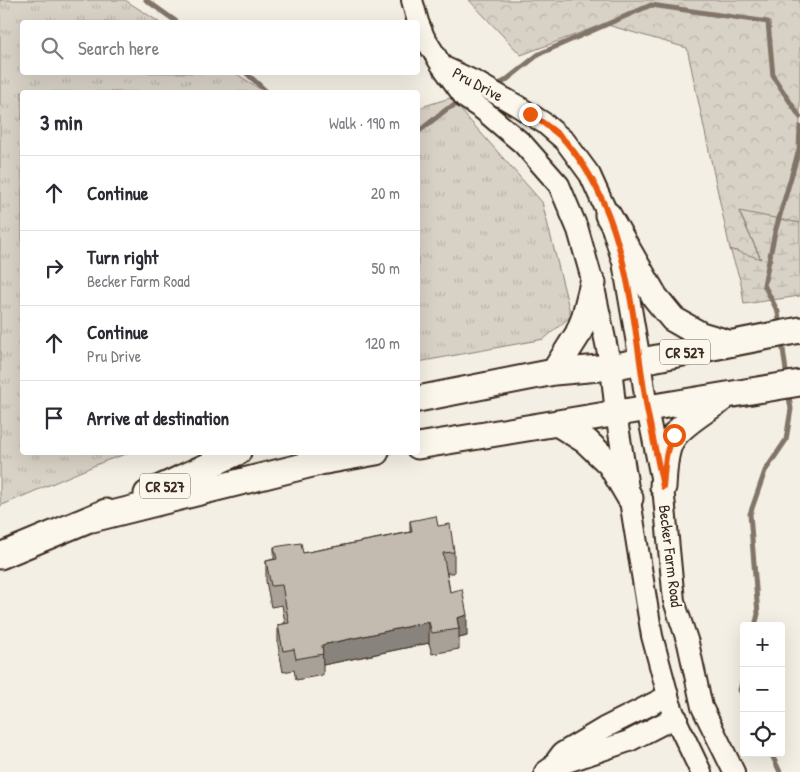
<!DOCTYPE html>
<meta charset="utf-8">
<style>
body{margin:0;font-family:"Patrick Hand",sans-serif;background:#f2f2f3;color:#2b2b33}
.controls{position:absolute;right:15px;bottom:15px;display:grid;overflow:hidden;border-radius:5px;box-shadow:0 5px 20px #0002}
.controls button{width:45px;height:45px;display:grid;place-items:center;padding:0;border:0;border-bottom:1px solid #e1e1e2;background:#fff;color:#2b2b33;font:25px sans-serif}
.stop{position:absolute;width:15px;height:15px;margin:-11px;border:4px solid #ea580c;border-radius:50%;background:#fff}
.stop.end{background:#ea580c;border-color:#fff;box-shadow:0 1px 5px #0008}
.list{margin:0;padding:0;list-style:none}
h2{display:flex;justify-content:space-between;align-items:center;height:65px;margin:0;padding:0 20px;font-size:21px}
h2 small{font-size:16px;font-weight:400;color:#7c7c81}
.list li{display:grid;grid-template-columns:32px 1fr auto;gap:15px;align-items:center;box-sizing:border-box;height:75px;padding:0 20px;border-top:1px solid #e1e1e2}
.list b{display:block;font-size:19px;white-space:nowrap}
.list p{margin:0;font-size:16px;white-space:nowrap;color:#7c7c81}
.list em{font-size:16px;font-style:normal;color:#7c7c81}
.icon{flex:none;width:28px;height:28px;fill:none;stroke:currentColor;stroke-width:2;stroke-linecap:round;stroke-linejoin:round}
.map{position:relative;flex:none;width:800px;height:772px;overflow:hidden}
.search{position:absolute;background:#fff;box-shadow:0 5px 20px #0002;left:20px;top:20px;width:400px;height:55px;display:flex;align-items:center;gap:12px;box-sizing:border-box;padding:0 18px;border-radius:5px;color:#7c7c81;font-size:19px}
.panel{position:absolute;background:#fff;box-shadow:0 5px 20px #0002;left:20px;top:90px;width:400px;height:365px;border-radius:5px}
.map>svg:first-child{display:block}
.grass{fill:url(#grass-tufts);stroke:#8a7e72}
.forest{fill:url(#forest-crowns);stroke:#8a7e72}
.wetland{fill:url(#wetland-marsh);stroke:#8a7e72}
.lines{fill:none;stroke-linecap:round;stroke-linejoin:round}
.stream{stroke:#817468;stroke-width:5}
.minor-casing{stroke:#3b2a1e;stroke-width:24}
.major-casing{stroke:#3b2a1e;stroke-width:29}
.minor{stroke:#fbf7ec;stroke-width:20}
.major{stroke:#fbf7ec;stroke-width:25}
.wall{fill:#a8a197;stroke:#3b2a1e}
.shaded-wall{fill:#88837b;stroke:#3b2a1e}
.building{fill:#c3bbb0;stroke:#3b2a1e}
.route{stroke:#ea580c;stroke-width:6}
.labels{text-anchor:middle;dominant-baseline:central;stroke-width:4;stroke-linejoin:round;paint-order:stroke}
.shield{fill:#fbf7ec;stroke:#75685c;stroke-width:1}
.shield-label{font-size:15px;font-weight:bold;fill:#3b2a1e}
.street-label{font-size:16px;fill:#3b2a1e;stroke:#fbf7ec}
</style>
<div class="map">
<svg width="800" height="772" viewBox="0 0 800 772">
<defs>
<pattern id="grass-tufts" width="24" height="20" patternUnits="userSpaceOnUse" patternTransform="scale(1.25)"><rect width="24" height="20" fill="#d8d1c6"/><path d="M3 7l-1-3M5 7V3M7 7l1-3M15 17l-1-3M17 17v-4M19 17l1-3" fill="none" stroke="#bab4aa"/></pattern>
<pattern id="forest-crowns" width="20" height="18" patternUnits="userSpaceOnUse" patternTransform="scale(1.25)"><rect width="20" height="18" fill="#d8d1c6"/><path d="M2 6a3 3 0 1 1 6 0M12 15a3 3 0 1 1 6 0" fill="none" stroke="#bab4aa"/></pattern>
<pattern id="wetland-marsh" width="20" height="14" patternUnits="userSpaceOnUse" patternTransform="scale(1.25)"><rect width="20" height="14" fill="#d8d1c6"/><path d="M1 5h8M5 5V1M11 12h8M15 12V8" fill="none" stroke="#bab4aa"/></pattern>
</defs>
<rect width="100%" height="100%" fill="#f3efe4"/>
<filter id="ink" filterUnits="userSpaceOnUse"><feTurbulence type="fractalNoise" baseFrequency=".02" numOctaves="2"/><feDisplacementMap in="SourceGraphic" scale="10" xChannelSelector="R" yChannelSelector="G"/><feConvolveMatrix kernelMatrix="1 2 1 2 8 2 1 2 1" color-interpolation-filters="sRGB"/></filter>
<g filter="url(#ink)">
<!-- grass -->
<path class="grass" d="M0,0H125L159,22H22V72L235,73L265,92H22V452L129,453L105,461L0,506Z
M450,98L542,202L571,316L544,339L418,362V108Z"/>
<!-- forest -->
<path class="forest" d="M469,0H800V223L739,212L761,260L730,249L687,48L604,24L521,55Z"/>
<!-- wetland -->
<path class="wetland" d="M739,211L800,223V296L744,304L741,283L730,249L761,259Z"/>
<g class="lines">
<!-- stream -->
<path class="stream" d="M146,0L177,22
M245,72L267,92
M495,86L505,81L539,54L651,5L768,22L773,76L800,117
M418,132L447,109L463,101
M780,328L778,312L764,285L775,232L799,150L800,127
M782,342L787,378
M755,626L758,614L750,514L765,471L786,440L791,409L788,391
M744,676L740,690L744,697
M771,753L780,772"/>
<!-- minor casing -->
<g class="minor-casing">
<path id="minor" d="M412,0L418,22L424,37L442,66L465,98L483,110L523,144L559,185L578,230L593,283L611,367L616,414L652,636L670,703L678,724L701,772
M444,67L476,82L516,105L544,123L565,141L590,175L608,215L623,262L640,361L647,409L663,487L674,601L688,643L702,707L734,772
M556,761L562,753L604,728L668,696
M545,772L552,767L629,741L666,722L677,718"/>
</g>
<!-- major casing -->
<g class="major-casing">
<path id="major" d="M608,215L655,297L673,319L701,335L728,343
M554,372L578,334L584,319L593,283
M418,399L554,372L611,367L800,330
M557,423L586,441L610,464L630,498
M418,446L800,383
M663,487C664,474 664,453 671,441C678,426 709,408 723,398
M147,494L238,452
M92,519L320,462L376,452
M0,556L106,512"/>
</g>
<!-- minor -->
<use href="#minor" class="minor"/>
<!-- major -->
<use href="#major" class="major"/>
</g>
<!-- wall -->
<path class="wall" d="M410,521L438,526L454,552V573H447L450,592L467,636L459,638V649L432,654L429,643L323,665V675L296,680L294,670L283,672L278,645V625L285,623L282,605L271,607L266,581V561L274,559V547L303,553L410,532Z"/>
<!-- shaded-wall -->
<path class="shaded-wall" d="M467,615V636L459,638V629L457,618Z
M429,622V643L323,665L322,645Z"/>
<!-- building -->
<path class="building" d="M436,516L438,526L450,524L454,552L443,553L450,592L462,589L467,615L457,618L459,629L432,633L429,622L322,645L323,654L296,659L294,649L283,651L278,625L289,623L282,585L271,586L266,561L277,559L274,547L301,543L303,553L412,532L410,521Z"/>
</g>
<g class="lines" filter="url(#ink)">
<!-- route -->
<path class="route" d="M530,114C542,122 556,131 566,142C629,215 632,318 647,409C652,435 658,461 663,487C665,470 664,450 674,435"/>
</g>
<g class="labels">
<!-- shield labels -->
<g class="shield">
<rect x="660" y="339.5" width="50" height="25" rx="4"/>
<rect x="140" y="473.5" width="50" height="25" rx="4"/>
</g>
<g class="shield-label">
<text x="685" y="352">CR 527</text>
<text x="165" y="486">CR 527</text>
</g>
<!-- street labels -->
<g class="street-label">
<text transform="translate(478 84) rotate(28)">Pru Drive</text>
<text transform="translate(671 556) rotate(83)">Becker Farm Road</text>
</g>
</g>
</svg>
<div class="controls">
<button>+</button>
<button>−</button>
<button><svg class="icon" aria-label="locate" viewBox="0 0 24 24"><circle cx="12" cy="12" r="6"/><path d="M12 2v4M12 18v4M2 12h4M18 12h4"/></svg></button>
</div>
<div class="stop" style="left:674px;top:435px"></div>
<div class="stop end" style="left:530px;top:114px"></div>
<div class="search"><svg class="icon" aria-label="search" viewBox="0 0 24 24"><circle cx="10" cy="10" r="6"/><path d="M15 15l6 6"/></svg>Search here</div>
<section class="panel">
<h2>3 min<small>Walk · 190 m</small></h2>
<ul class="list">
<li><svg class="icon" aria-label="ahead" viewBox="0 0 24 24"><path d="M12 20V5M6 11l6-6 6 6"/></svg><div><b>Continue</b></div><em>20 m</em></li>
<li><svg class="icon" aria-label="right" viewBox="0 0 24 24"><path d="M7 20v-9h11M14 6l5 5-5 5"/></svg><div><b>Turn right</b><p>Becker Farm Road</p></div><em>50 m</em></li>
<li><svg class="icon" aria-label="ahead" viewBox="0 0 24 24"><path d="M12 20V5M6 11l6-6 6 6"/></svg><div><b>Continue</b><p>Pru Drive</p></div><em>120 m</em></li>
<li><svg class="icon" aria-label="arrive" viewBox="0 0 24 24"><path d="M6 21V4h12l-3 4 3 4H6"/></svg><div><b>Arrive at destination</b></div></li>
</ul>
</section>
</div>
